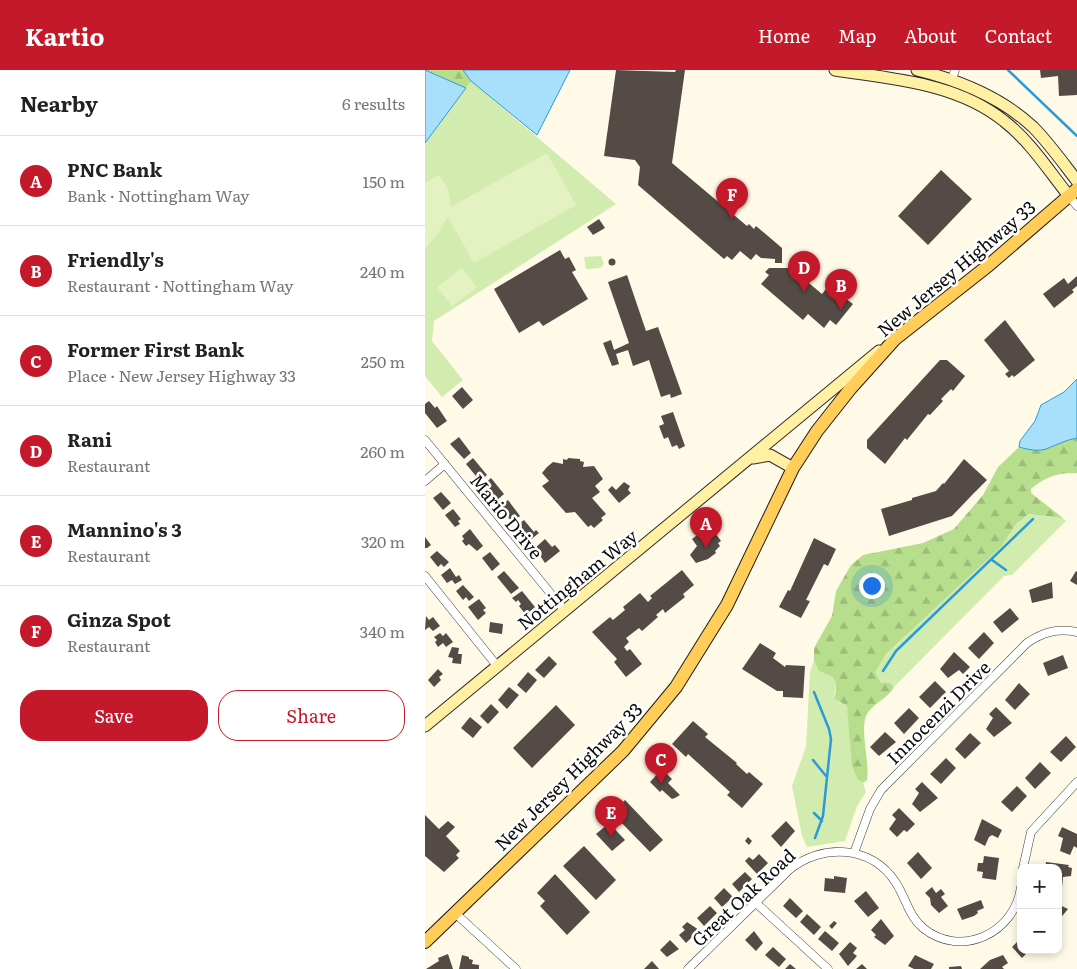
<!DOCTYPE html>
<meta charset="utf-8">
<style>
body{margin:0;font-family:Literata,serif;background:#f6f6f6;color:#222}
.controls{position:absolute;right:15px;bottom:15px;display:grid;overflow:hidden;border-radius:10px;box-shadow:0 2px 8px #0003}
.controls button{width:45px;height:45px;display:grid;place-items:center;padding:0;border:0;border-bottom:1px solid #e0e0e0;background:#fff;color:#222;font:25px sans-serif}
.you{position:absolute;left:446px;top:515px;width:18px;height:18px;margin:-12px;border:4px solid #fff;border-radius:50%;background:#1a73e8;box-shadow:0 0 0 8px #1a73e833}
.badge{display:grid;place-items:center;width:32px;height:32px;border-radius:50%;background:#c4192a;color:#fff;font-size:16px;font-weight:700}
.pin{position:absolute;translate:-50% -41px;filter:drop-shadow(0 1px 2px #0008)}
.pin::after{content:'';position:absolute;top:26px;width:18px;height:15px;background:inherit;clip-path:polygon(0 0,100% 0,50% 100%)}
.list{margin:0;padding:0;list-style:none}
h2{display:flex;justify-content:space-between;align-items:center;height:65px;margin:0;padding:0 20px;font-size:21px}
h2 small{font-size:16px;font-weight:400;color:#767676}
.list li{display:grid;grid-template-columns:32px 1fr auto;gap:15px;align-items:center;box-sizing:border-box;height:90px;padding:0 20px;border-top:1px solid #e0e0e0}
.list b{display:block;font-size:19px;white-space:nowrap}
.list p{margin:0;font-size:16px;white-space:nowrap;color:#767676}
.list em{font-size:16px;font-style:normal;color:#767676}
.actions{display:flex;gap:10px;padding:15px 20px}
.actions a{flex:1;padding:11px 0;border:1px solid #c4192a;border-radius:20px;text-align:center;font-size:18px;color:#c4192a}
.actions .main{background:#c4192a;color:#fff}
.map{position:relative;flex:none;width:652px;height:899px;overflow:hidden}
header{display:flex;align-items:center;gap:30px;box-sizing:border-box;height:70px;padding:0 25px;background:#c4192a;color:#fff}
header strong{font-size:24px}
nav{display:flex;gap:28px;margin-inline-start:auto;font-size:18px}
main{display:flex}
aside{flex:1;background:#fff}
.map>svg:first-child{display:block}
.green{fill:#d2ecaf}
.forest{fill:url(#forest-firs)}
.pitch{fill:#e4f2c2}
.water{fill:#a8e0fb;stroke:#299cd8}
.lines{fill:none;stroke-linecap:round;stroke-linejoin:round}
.stream{stroke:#299cd8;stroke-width:2.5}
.building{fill:#544b46}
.street-casing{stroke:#3e3e3e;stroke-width:9}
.secondary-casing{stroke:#2d2d2d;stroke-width:13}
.primary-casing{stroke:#1c1c1c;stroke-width:14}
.street{stroke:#fff;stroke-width:8}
.secondary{stroke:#fff0a3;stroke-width:11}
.primary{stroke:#ffcd58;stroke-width:12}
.labels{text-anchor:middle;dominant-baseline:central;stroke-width:5;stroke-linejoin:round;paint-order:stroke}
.street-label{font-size:18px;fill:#0b0b0b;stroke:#fff}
</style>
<header>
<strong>Kartio</strong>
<nav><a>Home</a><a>Map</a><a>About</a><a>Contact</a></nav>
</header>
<main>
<aside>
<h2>Nearby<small>6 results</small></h2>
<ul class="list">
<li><span class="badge">A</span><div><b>PNC Bank</b><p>Bank · Nottingham Way</p></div><em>150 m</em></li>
<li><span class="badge">B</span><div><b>Friendly's</b><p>Restaurant · Nottingham Way</p></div><em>240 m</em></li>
<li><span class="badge">C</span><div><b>Former First Bank</b><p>Place · New Jersey Highway 33</p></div><em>250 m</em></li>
<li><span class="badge">D</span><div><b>Rani</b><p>Restaurant</p></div><em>260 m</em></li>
<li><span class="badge">E</span><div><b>Mannino's 3</b><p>Restaurant</p></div><em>320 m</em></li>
<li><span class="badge">F</span><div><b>Ginza Spot</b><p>Restaurant</p></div><em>340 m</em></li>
</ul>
<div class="actions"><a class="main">Save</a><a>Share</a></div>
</aside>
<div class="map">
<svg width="652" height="899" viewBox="0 0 652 899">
<defs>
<pattern id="forest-firs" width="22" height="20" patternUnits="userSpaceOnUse" patternTransform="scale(1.25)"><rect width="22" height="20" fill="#b6de8d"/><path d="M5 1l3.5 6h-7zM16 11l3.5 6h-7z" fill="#9bbd78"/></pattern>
</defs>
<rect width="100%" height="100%" fill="#fff9e8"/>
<!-- green -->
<path class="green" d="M46,11L191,134L9,251L7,271L38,310L17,327L0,306V73Z
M176,186L179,194L175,198L161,199L159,187Z
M604,444L638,448L641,451L587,505L579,506L469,617L465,613H456L449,602L461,584L577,476L591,454Z
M389,591L394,601L408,607L411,614L409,624L414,632L422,636L433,710L438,713L441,722L432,736L420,771L382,777L377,766L367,716L381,677L385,601Z"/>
<!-- forest -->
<path class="forest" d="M1,0H38L46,11L41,18Z
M652,368V403C634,402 619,407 606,419V423L638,448L604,444L591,454L577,476L461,584L450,602L456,613H465L469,617C464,628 448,633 442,644C434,658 445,692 442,710L438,713L433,710L427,696L422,636L410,629L411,614L408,607L394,601L389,591V578L407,546L411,521L426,495L438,485L498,473L529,459L558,425L573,397L594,377L621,379L631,373Z"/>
<!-- pitch -->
<path class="pitch" d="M122,83L151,135L49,193L23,147L13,163L0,179V113L14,105L23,119L26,137Z
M37,198L52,217L27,236L12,217Z"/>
<!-- water -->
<path class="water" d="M0,0L41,18L0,73Z
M38,0H145L112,65L46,11Z
M652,309V368C640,370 632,375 621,379C612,382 601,379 594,377L595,371L610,351L616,335L639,322Z"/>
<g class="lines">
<!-- stream -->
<path class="stream" d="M583,0L652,66
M567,490L581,500
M458,601L471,581L608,449
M389,622L404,659L406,669L398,746L390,768
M388,690L401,706
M389,743L397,751"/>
</g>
<!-- building -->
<path class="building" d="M191,0L250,2L251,0H260L247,93L322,156L324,154L329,159L331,156L357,178V193H350V189L336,188L331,184L326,190L315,181L307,190L302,186L299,189L213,115L215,97L210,90L179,86Z
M615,0H652V25L634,26L633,6L616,8Z
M516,100L547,129L503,175L473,146Z
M174,149L180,158L168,165L162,157Z
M135,180L140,189L144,187L151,200L147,202L163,229L118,256L114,251L94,263L69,219Z
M183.5 192a3.5 3.5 0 1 1 7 0a3.5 3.5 0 1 1-7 0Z
M344,198H366L397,224L401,219L416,232L420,228L428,234L411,255L405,250L399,258L383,244L378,250L336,214L344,205L340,202Z
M202,205L221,261L233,257L257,324L246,328L245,324L236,327L224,290L208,296L203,280L191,284L194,294L187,296L178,273L186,270L189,280L204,273L183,212Z
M652,206V216L647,220L649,222L629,238L618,224L639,208L643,214Z
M580,250L610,290L589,307L587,305L584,308L580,304L584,301L559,270Z
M515,290H522L540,306L528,321L526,319L516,329L518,331L505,345L503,344L482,370L480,368L460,394L442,378V370Z
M37,317L48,330L38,339L27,326Z
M4,331L10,338L12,336L22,351L12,358L0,343V334Z
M248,342L260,376L254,379L252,375L247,377L243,367L239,369L234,356L239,354L236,346Z
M34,367L46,383L39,389L25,374Z
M48,388L62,405L55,411L41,394Z
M143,388L155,389V391L159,392L158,397L169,396L178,409L170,416L175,422L167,428L181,444L176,448L178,450L169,458L166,455L163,457L150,442L141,443L117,416L124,411L117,403L122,397L128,392L138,394V389L142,390Z
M539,389L562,410L548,424L527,446L464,466L456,439L487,430V428L511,421L518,413L519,414Z
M66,408L79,424L71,431L57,416Z
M199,412L205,416L203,420L206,423L194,433L183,420L187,416L191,420Z
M16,422L26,433L18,440L8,428Z
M83,430L95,446L87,452L75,437Z
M28,439L36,449L33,451L35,454L30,457L20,445Z
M99,450L109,462L111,460L114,463L104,471L91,456Z
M45,459L58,476L52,481L44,474L41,476L37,471L39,469L37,466Z
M275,463L280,470L291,464L296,471L293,473L295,476L290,481L291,483L283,489L271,493L265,485L272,476L267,469Z
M0,467L6,475L2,478H0Z
M389,468L411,479L403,496L399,494L381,530L385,531L376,548L354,537L363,520L365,521Z
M120,469L127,477L130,475L135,481L120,493L110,478Z
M12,481L24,492L19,497L16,494L13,497L5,487Z
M65,482L75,494L67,501L57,488Z
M25,498L31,507L34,505L37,510L30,514L27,510L22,513L16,505Z
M257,500L269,515L258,524L260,527L240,543L238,539L231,545L233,547L217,561L214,558L201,568L204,572L199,577L202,581L205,579L217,594L201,607L189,592L192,589L167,562L185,547L188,550L200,540L198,537L215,523L223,532L227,528L225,526Z
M79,501L94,518L86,524L72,507Z
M651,501L652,502V515L645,511Z
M627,512L628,528L607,533L604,520Z
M38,515L49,527L44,531L41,527L38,530L31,521Z
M97,521L110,537L101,545L94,536L96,534L93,530L91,532L87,528Z
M54,529L61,538L58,540L61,543L53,550L43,537Z
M585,538L594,549L577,563L568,552Z
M1,546L4,550L8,547L15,556L8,561L4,557L0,560Z
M65,552L78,554L77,564L64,562Z
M559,562L569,573L554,589L543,578Z
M15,563L18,566L21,563L28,572L21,577L18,573L13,577L10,572L12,570L9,567Z
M335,573L351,583L348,588L360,597L361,595L380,596L378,628L358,627V621H352L317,599Z
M27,577L34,578L33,584H37L36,594L27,593L28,588L23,587Z
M529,582L545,597L538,604L534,600L523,608L515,599Z
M638,585L643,598L623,606L618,593Z
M124,586L132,594L119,608L110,600Z
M13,599L18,604L14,607L16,610L9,617L3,610Z
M103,602L112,610L101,623L92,615Z
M510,611L521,622L505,638L494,627Z
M594,613L605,624L590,640L580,630Z
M84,617L94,625L82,639L73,630Z
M66,634L74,642L63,654L55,646Z
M131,635L150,655L107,698L88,678Z
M571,637L587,653L569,667L561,659L568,648L564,644Z
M484,638L494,648L479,664L469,653Z
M45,647L57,657L48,668L36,658Z
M268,651L283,664L280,667L312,693L311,694L322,704L324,702L338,714L317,738L302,725L305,722L263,684L261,687L247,674Z
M460,662L471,672L454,686L445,677Z
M545,663L556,673L540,689L530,679Z
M641,666L651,677L636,692L625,682Z
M521,688L531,698L516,714L505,704Z
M615,692L626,703L610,719L600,708Z
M237,699L247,709L243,713L255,725L250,728L247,729L237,720L235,722L225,712Z
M497,712L513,728L495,742L487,734L494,723L490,719Z
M592,716L602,726L587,742L576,732Z
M200,730L238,770L225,782L187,743Z
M474,738L490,754L482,762L479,760L472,767L464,759L471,749L467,745Z
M0,745L14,759L23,751L30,757L21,766L35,781L31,785L34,788L19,802L0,786Z
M557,749L577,760L573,768L567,765L564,767L560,776L549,770Z
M361,751L370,761L356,777L346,766Z
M184,753L200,770L187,781L171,764Z
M637,757L652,764V778L649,776L645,785L635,781L638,768L633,766Z
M323,767L327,771L324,775L320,771Z
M159,776L191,810L171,830L138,796Z
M493,782L507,798L496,809L482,793Z
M334,784L343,793L332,804L320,791L324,787L328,790Z
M559,786L574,788L571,810L557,808L558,802L552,801L553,793H558Z
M621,792L644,795L643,797L647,798L646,806L638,807L637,817H633V798H620Z
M320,802L327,809L314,822L307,814Z
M130,804L165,842L142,865L115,836L120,831L112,823Z
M409,806L422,808L420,823L399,821L400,808L409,809Z
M507,817L511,823L516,819L520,824L516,827L523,836L514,843L506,835L505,828L500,823Z
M299,818L308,827L297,837L289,828Z
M441,821L454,838L443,847L429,831Z
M365,828L378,841L371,848L358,836Z
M556,830L559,838L552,841L553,843L549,846L537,850L532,839Z
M633,834L643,839L633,851Z
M285,836L292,843L279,856L272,848Z
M382,844L396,857L389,865L375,852Z
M456,849L469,866L460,875L449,867L451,865L446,860Z
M409,851L412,853L407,859L404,856Z
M262,852L274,860L261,873L254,865L260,860L257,857Z
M329,861L338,873L331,881L320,870Z
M400,861L414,873L407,881L393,869Z
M596,868V880H605L597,888L587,877Z
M245,870L254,879L242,887L235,880Z
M425,872L432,878L428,883L432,886L423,896L414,884Z
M348,877L361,889L354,897L340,885Z
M23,884L28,899H1L14,891L13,888Z
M37,885L44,887V889L48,890L47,894L54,895V899H34Z
M490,885L509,894L506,899H489L483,896Z
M578,885L583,893L577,897L579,899H555L565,890Z
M227,891L234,899H219Z
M365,894L371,899H360Z
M437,894L442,899H431Z
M536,896L537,899H524V897Z"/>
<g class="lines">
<!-- street casing -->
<g class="street-casing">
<path id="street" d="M527,9L530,0
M644,126L652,136
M0,370L140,541
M0,411L20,394
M0,506L73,597
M429,783L445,739L456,720L602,573C618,562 633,558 652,562
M598,798L606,762L652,712
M331,833L403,899
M30,843L91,899
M263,899L364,800C397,773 447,775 471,813C481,828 483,845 498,858C536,889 590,863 596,817"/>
</g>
<!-- secondary casing -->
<g class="secondary-casing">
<path id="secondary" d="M410,0C468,9 532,13 579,51C605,71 624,101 644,126
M492,0C533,10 577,28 608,57C624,73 638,93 652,111
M328,388L345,385L368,398
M0,656L454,281"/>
</g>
<!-- primary casing -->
<g class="primary-casing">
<path id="primary" d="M0,872L198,681L251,617L302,535L368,398L392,361L426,318L470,269L564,195L652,119"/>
</g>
<!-- street -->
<use href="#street" class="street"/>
<!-- secondary -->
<use href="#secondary" class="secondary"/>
<!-- primary -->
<use href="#primary" class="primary"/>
</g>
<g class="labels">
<!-- street labels -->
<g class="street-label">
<text transform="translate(531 198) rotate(-40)">New Jersey Highway 33</text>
<text transform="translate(82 446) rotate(51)">Mario Drive</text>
<text transform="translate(152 509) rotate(-39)">Nottingham Way</text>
<text transform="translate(513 642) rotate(-45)">Innocenzi Drive</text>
<text transform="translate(143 706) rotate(-45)">New Jersey Highway 33</text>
<text transform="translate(318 827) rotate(-43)">Great Oak Road</text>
</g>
</g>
</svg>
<div class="controls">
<button>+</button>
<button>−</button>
</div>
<div class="you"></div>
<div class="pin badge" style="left:281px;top:478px">A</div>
<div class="pin badge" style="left:416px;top:240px">B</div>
<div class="pin badge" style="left:236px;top:714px">C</div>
<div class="pin badge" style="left:379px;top:222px">D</div>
<div class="pin badge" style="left:186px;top:767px">E</div>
<div class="pin badge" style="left:307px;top:149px">F</div>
</div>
</main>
